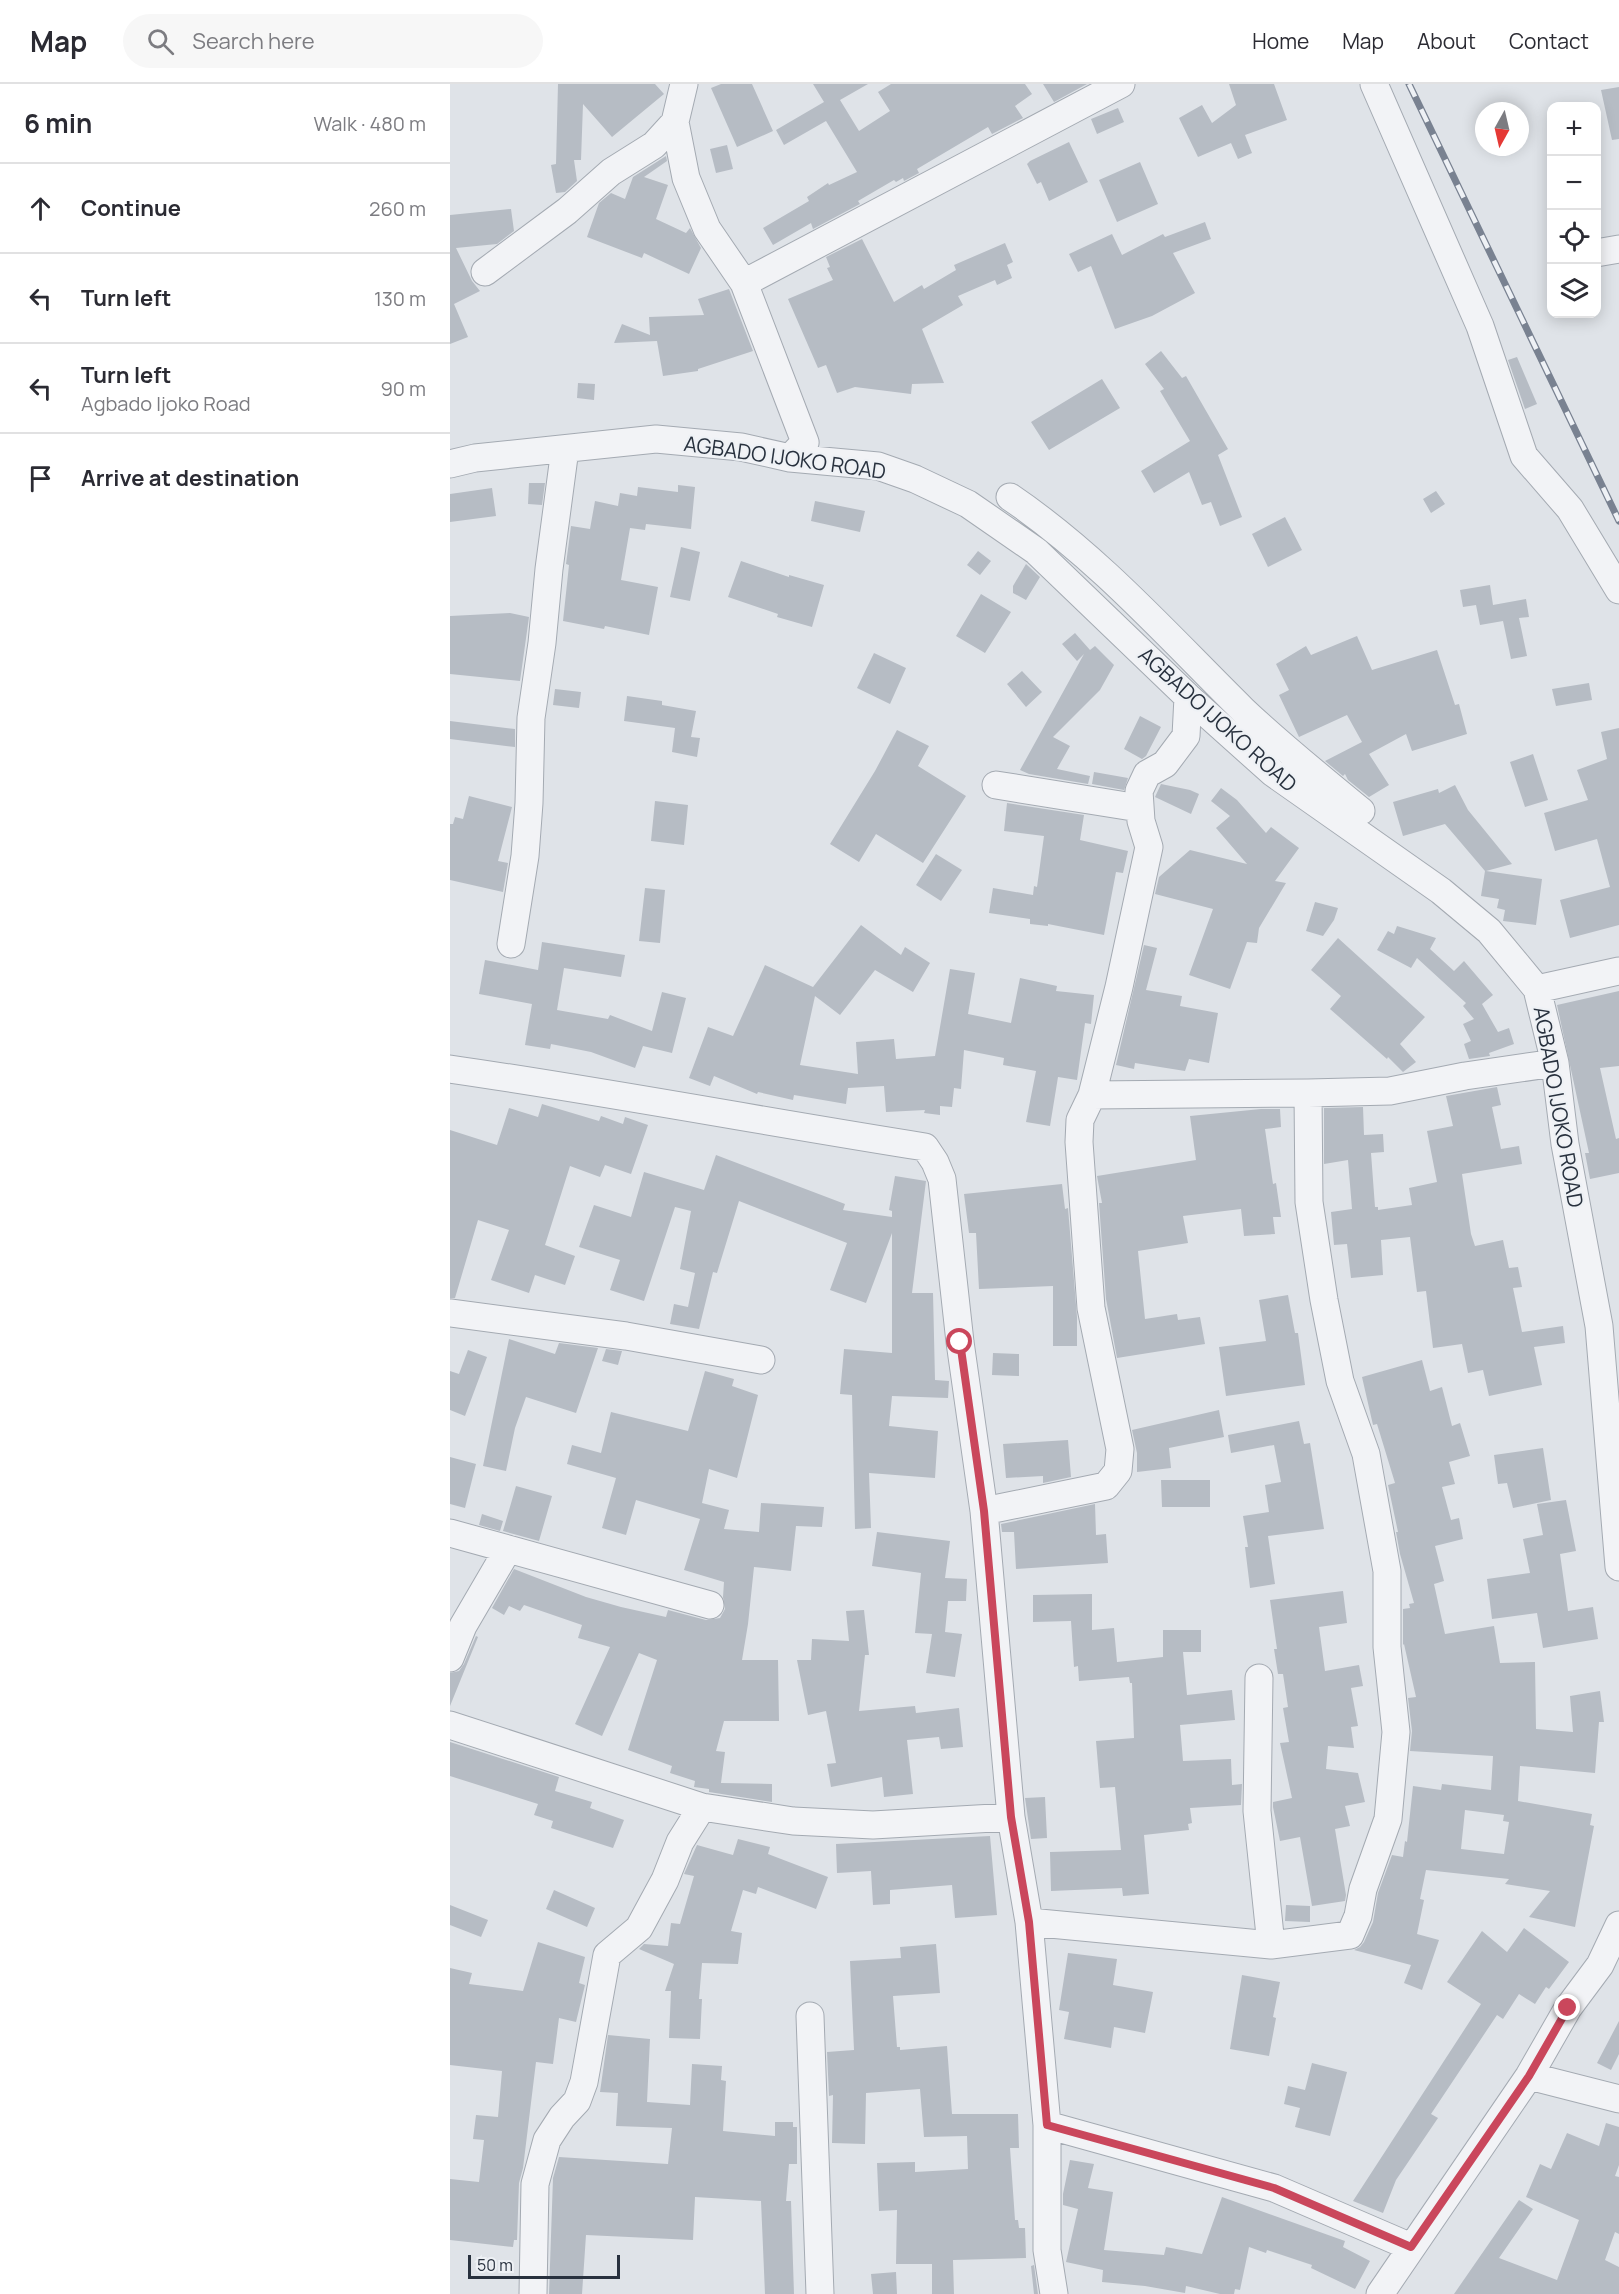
<!DOCTYPE html>
<meta charset="utf-8">
<style>
body{margin:0;font-family:Manrope,sans-serif;background:#f7f7f7;color:#2b2b33}
.controls{position:absolute;right:18px;top:18px;display:grid;overflow:hidden;border-radius:12px;box-shadow:0 3px 15px #0003}
.controls button{width:54px;height:54px;display:grid;place-items:center;padding:0;border:0;border-bottom:2px solid #e1e1e2;background:#fff;color:#2b2b33;font:30px sans-serif}
.compass{position:absolute;left:1025px;top:18px;width:54px;height:54px;border-radius:50%;background:#fff;box-shadow:0 3px 15px #0003;rotate:188deg}
.scale{position:absolute;left:18px;bottom:15px;width:152px;box-sizing:border-box;padding-left:6px;border:3px solid #28313e;border-top:0;font-size:16px;line-height:21px;white-space:nowrap;color:#28313e;-webkit-text-stroke:4px #eef1f5;paint-order:stroke}
.stop{position:absolute;width:18px;height:18px;margin:-14px;border:4px solid #ca475c;border-radius:50%;background:#fff}
.stop.end{background:#ca475c;border-color:#fff;box-shadow:0 2px 6px #0008}
.list{margin:0;padding:0;list-style:none}
h2{display:flex;justify-content:space-between;align-items:center;height:78px;margin:0;padding:0 24px;font-size:26px}
h2 small{font-size:20px;font-weight:400;color:#7c7c81}
.list li{display:grid;grid-template-columns:39px 1fr auto;gap:18px;align-items:center;box-sizing:border-box;height:90px;padding:0 24px;border-top:2px solid #e1e1e2}
.list b{display:block;font-size:22px;white-space:nowrap}
.list p{margin:0;font-size:20px;white-space:nowrap;color:#7c7c81}
.list em{font-size:20px;font-style:normal;color:#7c7c81}
.icon{flex:none;width:33px;height:33px;fill:none;stroke:currentColor;stroke-width:2;stroke-linecap:round;stroke-linejoin:round}
.map{position:relative;flex:none;width:1169px;height:2210px;overflow:hidden}
header{display:flex;align-items:center;gap:36px;box-sizing:border-box;height:84px;padding:0 30px;background:#fff;border-bottom:2px solid #e1e1e2}
header strong{font-size:28px}
nav{display:flex;gap:33px;margin-inline-start:auto;font-size:21px}
.search{width:420px;height:54px;background:#f7f7f7;display:flex;align-items:center;gap:15px;box-sizing:border-box;padding:0 21px;border-radius:33px;color:#7c7c81;font-size:22px}
main{display:flex}
aside{flex:1;background:#fff}
.map>svg:first-child{display:block}
.building{fill:#b6bcc4;fill-rule:evenodd}
.lines{fill:none;stroke-linecap:round;stroke-linejoin:round}
.minor-casing{stroke:#a4aab2;stroke-width:29}
.minor{stroke:#f2f3f6;stroke-width:27}
.rail-casing{stroke:#798291;stroke-width:7}
.rail{stroke:#eef1f5;stroke-width:4.5;stroke-dasharray:14;stroke-linecap:butt}
.route{stroke:#ca475c;stroke-width:8}
.labels{text-anchor:middle;dominant-baseline:central;stroke-width:4.5;stroke-linejoin:round;paint-order:stroke}
.street-label{font-size:21px;fill:#28313e;stroke:#eef1f5}
</style>
<header>
<strong>Map</strong>
<div class="search"><svg class="icon" aria-label="search" viewBox="0 0 24 24"><circle cx="10" cy="10" r="6"/><path d="M15 15l6 6"/></svg>Search here</div>
<nav><a>Home</a><a>Map</a><a>About</a><a>Contact</a></nav>
</header>
<main>
<aside>
<h2>6 min<small>Walk · 480 m</small></h2>
<ul class="list">
<li><svg class="icon" aria-label="ahead" viewBox="0 0 24 24"><path d="M12 20V5M6 11l6-6 6 6"/></svg><div><b>Continue</b></div><em>260 m</em></li>
<li><svg class="icon" aria-label="left" viewBox="0 0 24 24"><path d="M17 20v-9H6M10 6l-5 5 5 5"/></svg><div><b>Turn left</b></div><em>130 m</em></li>
<li><svg class="icon" aria-label="left" viewBox="0 0 24 24"><path d="M17 20v-9H6M10 6l-5 5 5 5"/></svg><div><b>Turn left</b><p>Agbado Ijoko Road</p></div><em>90 m</em></li>
<li><svg class="icon" aria-label="arrive" viewBox="0 0 24 24"><path d="M6 21V4h12l-3 4 3 4H6"/></svg><div><b>Arrive at destination</b></div></li>
</ul>
</aside>
<div class="map">
<svg width="1169" height="2210" viewBox="0 0 1169 2210">
<rect width="100%" height="100%" fill="#dfe3e8"/>
<!-- building -->
<path class="building" d="M108,0H205L214,10L162,53L133,20L131,76H124L127,97L115,108L106,109L101,81L106,80Z
M271,0H302L323,47L287,63L261,4Z
M363,0H418L390,16L409,47L440,27L428,8L441,0H575L582,10L565,22L573,34L542,50L538,43L467,85L469,89L454,97L453,94L446,98L444,96L408,117L410,120L363,145L361,139L323,161L313,144L359,117L357,113L378,99L379,101L407,88L376,37L334,61L326,46L374,18Z
M593,0H637L604,18Z
M779,0H824L837,36L795,51L802,69L788,75L781,59L748,73L729,34L752,21L762,39L786,21Z
M1169,3V55L1162,56L1151,6Z
M668,24L674,38L647,50L641,35Z
M619,58L638,98L599,117L591,98L587,100L577,80L580,77Z
M277,61L283,85L266,89L260,65Z
M216,72L217,77L194,93L218,101L206,135L236,149L240,144L251,164L239,190L194,169L192,174L137,153L149,119L161,109L175,115L183,93Z
M690,78L708,120L667,138L649,96Z
M61,125L64,147L47,160L6,164L22,197L30,207L4,220L18,253L0,260V131Z
M755,138L761,155L723,169L745,209L702,232L665,245L641,182L628,188L619,170L662,150L672,171L713,150L715,153Z
M412,155L444,218L472,201L474,205L506,186L504,181L555,159L563,178L557,181L562,194L547,201L545,196L508,212L513,221L472,245L494,299L462,300L461,310L405,303L387,309L376,281L368,284L338,215L383,196L377,184L380,183L376,173Z
M279,205L303,267L248,285V287L213,292L207,257L164,259L172,240L200,251L199,233L254,231L248,215Z
M711,267L732,294L736,292L778,365L768,371L792,433L770,442L761,418L752,421L739,388L704,409L691,387L740,357L710,307L714,305L695,280Z
M1067,273L1087,320L1075,325L1058,276Z
M652,295L670,324L599,366L581,338Z
M128,299L145,300L144,316L127,314Z
M79,399H95L92,421L78,420Z
M228,401L245,403L241,445L196,440L195,446L180,444L171,496L208,503L199,551L155,542L154,545L113,537L119,481L116,480L121,442L140,445L145,417L168,422L170,409L187,412L188,403L228,408Z
M42,404L46,432L0,438V410Z
M986,407L995,420L981,429L973,415Z
M365,417L415,427L410,448L361,437Z
M835,433L852,466L818,483L802,450Z
M231,463L250,468L240,517L220,513Z
M528,467L541,477L530,491L517,481Z
M291,477L339,493V491L374,501L362,543L327,533L328,530L278,513Z
M576,480L590,493L576,516L563,509V502Z
M1040,501L1043,521L1076,515L1079,533L1069,534L1077,572L1061,575L1053,537L1030,541L1026,521L1013,523L1010,506Z
M531,510L561,528L535,569L506,552Z
M60,529L79,533L70,597L0,590V532Z
M625,549L640,566L645,562L664,581L650,606L603,653L620,662L607,685L640,692L638,700L579,690L570,686L634,570L627,577L612,560Z
M907,552L922,586L987,566L1005,621L1009,620L1017,650L962,667L956,650L919,670L939,701L919,713L898,696L895,690L893,692L875,677L912,658L897,631L849,653L829,611L839,606L826,580L856,562L861,571Z
M424,569L456,584L440,620L407,604Z
M572,587L592,608L576,623L557,600Z
M1139,599L1142,616L1106,622L1102,605Z
M105,605L131,608L129,624L103,621Z
M177,612L212,617V621L246,627L241,653L250,654L247,673L222,668L225,644L174,637Z
M690,632L711,643L696,672L692,675L674,665Z
M0,637L65,645V663L0,655Z
M1169,644V841L1120,854L1110,816L1160,803L1147,755L1105,767L1094,729L1138,716L1127,686L1157,675L1151,648Z
M447,646L479,662L468,682L516,712L473,779L426,750L409,778L380,760L425,687Z
M1083,670L1098,716L1075,723L1060,678Z
M644,688L678,694L674,706L642,700Z
M711,700L740,706L749,710L741,730L705,713Z
M1005,701L1018,726L1062,780L1036,787L1092,795L1086,841L1053,837L1055,826L1047,824L1049,815L1031,812L1035,787L995,740L953,752L943,718L988,705L989,709Z
M771,704L787,716L816,749L821,743L849,764L825,797L836,799L809,844L807,859L797,858L780,905L739,891L763,825L705,810L709,793L740,766L797,780L766,744L780,732L761,717Z
M19,712L62,723L48,777L58,779L53,808L0,796V740H3L5,733L13,735Z
M205,717L238,721L234,761L201,757Z
M557,719L634,731L630,756L678,767L673,789L666,788L654,851L598,840V842L580,840V835L539,829L543,804L583,811L584,802L587,803L594,752L554,747Z
M486,770L512,786L491,817L466,801Z
M195,804L215,806L210,859L189,857Z
M865,818L888,824L884,836L873,852L856,847Z
M411,841L451,871L455,863L480,879L463,908L425,886L390,931L365,912L350,981L408,990L406,958L444,955L446,975L485,972L500,885L525,889L518,930L561,939L570,894L607,902L606,907L644,911L641,940L635,939L627,996L608,993L600,1042L576,1038L586,987L553,981L554,974L514,966L511,1005L504,1004L502,1023L490,1022V1031L474,1029L475,1026L436,1028L434,1002L398,1004L396,1020L344,1011L343,1016L308,1008L307,1010L264,992L260,1002L239,994L258,943L283,952L315,881L363,903Z
M947,842L986,854L980,865L1004,887L1014,877L1043,911L1032,920L1048,948L1059,944L1064,960L1039,969L1040,972L1019,975L1014,960L1021,957L1013,940L1024,935L1013,922L1016,919L967,874L961,884L927,866L938,847L944,850Z
M888,854L975,933L950,960L966,978L953,988L938,973L937,975L880,925L891,912L861,886Z
M92,858L175,871L171,893L114,884L107,926L158,935L160,931L202,947L212,908L236,914L222,969L193,962L185,984L141,968L101,960L100,965L75,961L82,920L29,910L35,876L88,886Z
M694,861L707,864L696,906L732,912L730,922L768,929L759,979L739,975L735,987L685,979L684,985L666,981Z
M1169,907V982L1150,984L1166,1055L1169,1054V1089L1140,1095L1135,1069H1139L1107,921Z
M1047,1003L1051,1021L1042,1023L1051,1065L1069,1062L1072,1080L1012,1090L1021,1150L1025,1162L1053,1156L1059,1184L1068,1183L1072,1203L1063,1204L1072,1248L1113,1242L1115,1259L1084,1263L1092,1301L1039,1312L1033,1286L1018,1289L1012,1260L983,1264L976,1207L967,1208L960,1153L931,1156L933,1191L901,1194L897,1160L884,1161L881,1128L902,1125L898,1076L874,1080V1024L913,1023L914,1051L933,1050L934,1068L921,1069L925,1123H928V1126L962,1121L959,1104L987,1098L977,1047L1003,1042L996,1012Z
M92,1020L149,1037L151,1032L173,1040L175,1033L198,1041L181,1090L155,1081L150,1093L120,1082L95,1161L125,1172L115,1201L85,1191L79,1209L41,1196L59,1146L28,1136L5,1214H0V1046L47,1061L59,1024L88,1033Z
M811,1025H830L831,1043L815,1045L823,1100L826,1099L831,1133H823L825,1150L794,1152L791,1125L733,1132L738,1159L688,1167L695,1235L727,1230L728,1236L750,1233L755,1260L667,1274L656,1215L649,1119H652L647,1092L746,1076L740,1032Z
M266,1071L395,1120L393,1126L442,1133V1127L439,1126L445,1092L476,1097L462,1209H483L485,1296L499,1297L498,1314L442,1312L439,1342L488,1347L485,1394L419,1389L421,1444L405,1445L402,1311L390,1310L394,1265L442,1269V1149L416,1219L380,1206L397,1159L289,1117L267,1189L263,1188L249,1245L220,1240L224,1220L238,1223L245,1189L230,1185L241,1127L225,1123L194,1217L160,1206L170,1176L129,1163L144,1121L181,1133L194,1088L254,1106Z
M612,1100L615,1125L618,1124L627,1233V1262H603V1202L529,1205L526,1149H519L514,1110Z
M838,1211L845,1249H848L855,1301L776,1312L769,1263L816,1257L809,1216Z
M59,1255L105,1270L109,1259L148,1264L126,1329L76,1313L65,1344L56,1387L33,1382Z
M156,1265L172,1267L168,1281L152,1277Z
M18,1266L37,1273L15,1332L0,1326V1287L9,1290Z
M543,1269L569,1270V1292L542,1291Z
M972,1276L980,1307L992,1303L1002,1342L1010,1339L1020,1372L999,1378L1005,1400L992,1403L1001,1436L1009,1434L1013,1455L985,1462L994,1497L984,1500L995,1550L1044,1542L1050,1579L1085,1578L1086,1645L1123,1648L1120,1612L1150,1607L1154,1638H1149L1145,1689L1070,1682L1068,1717L1142,1730L1140,1741L1144,1742L1125,1843L1079,1833L1100,1807L1055,1800L1059,1795L976,1786L970,1815L974,1816L967,1850L989,1856L972,1906L954,1899L961,1881L904,1866L910,1863L914,1858L923,1838L928,1809L942,1771L953,1773L955,1757L957,1758L963,1702L991,1706L992,1700L1041,1706L1043,1672L960,1667L962,1647L958,1614L966,1613L954,1560L953,1561V1525L960,1524L959,1520L964,1519L950,1470L946,1448H948L938,1401L945,1399L927,1340L923,1341L912,1293ZM1015,1726L1054,1731L1053,1737L1059,1738L1054,1770L1011,1765Z
M255,1287L284,1295L282,1302L308,1311L287,1394L259,1385L252,1419L279,1426L274,1445L309,1448L311,1419L374,1423L372,1443L346,1442L341,1487L304,1483L298,1540L292,1576H328L329,1637H274L266,1667L275,1668L271,1699L322,1700V1718L259,1708V1705L244,1703L245,1697L220,1689L222,1682L178,1666L207,1576L189,1569L152,1652L125,1640L160,1563L128,1554L132,1541L74,1521L70,1527L59,1522L54,1531L42,1524L64,1485L136,1513L171,1523L216,1533L218,1526L256,1536L270,1534L275,1525L273,1513L274,1498L234,1486L250,1435L186,1416L176,1451L152,1444L166,1394L117,1380L122,1361L151,1369L161,1328L238,1347Z
M769,1326L774,1353L719,1364L721,1384L687,1388V1369L682,1346Z
M849,1337L854,1360L860,1359L874,1445L818,1452L825,1500L800,1504L795,1463H798L793,1432L819,1428L815,1401L831,1398L824,1361L781,1369L778,1351Z
M618,1356L621,1393L593,1399V1392L556,1394L553,1360Z
M1093,1364L1101,1416L1063,1424L1057,1399L1048,1400L1044,1371Z
M0,1373L26,1380L15,1424L0,1420Z
M711,1396H760V1423H712Z
M66,1402L102,1412L89,1457L53,1447Z
M1116,1416L1126,1467L1110,1470L1118,1527L1143,1523L1148,1555L1093,1564L1087,1529L1042,1535L1037,1495L1080,1489L1073,1455L1093,1451L1087,1420Z
M645,1420L646,1451L656,1450L658,1479L566,1485L564,1448H552L551,1440Z
M32,1430L53,1437L50,1447L29,1441Z
M427,1448L500,1457L495,1494L517,1495L516,1517H498L495,1548L512,1550L505,1593L476,1589L482,1550L465,1549L471,1489L422,1482Z
M893,1507L897,1539L869,1543L875,1587L909,1581L913,1602L901,1604L908,1642L901,1643L904,1664L878,1662L876,1685L908,1689L915,1718L895,1722L900,1742L885,1745L896,1811L895,1817L862,1822L850,1753L830,1757L823,1723V1718L842,1714L830,1659L839,1658L833,1624L838,1623L833,1590H828L824,1565H827L820,1516Z
M642,1510V1546L664,1544L667,1578L713,1573V1546H751V1568H733L737,1611L782,1606L785,1636L730,1641L733,1677L781,1675L782,1701L792,1700L791,1721L740,1724L742,1739L738,1740L739,1746L694,1751L699,1810L673,1812L672,1804L601,1807L600,1768L671,1766L665,1703L650,1704L646,1657L684,1654L682,1599H680L679,1593L629,1597L628,1582L624,1583L621,1537L583,1538V1511Z
M414,1526L419,1571H415L409,1627L465,1622L466,1629L509,1624L513,1663L491,1665L489,1653L457,1656L463,1710L434,1713L432,1693L381,1703L377,1680L386,1679L376,1627L358,1631L347,1576H361L362,1555L399,1557L396,1527Z
M26,1552L28,1553L0,1622V1589L9,1587L14,1580Z
M0,1658L109,1693L105,1707L142,1718L140,1724L174,1736L163,1764L101,1744L103,1737L84,1731L88,1720L0,1692Z
M595,1713L597,1754L581,1755L575,1714Z
M540,1752L547,1831L505,1834L502,1801L440,1806V1820L423,1821L421,1787L387,1789L386,1760Z
M288,1755L320,1763L318,1770L378,1793L366,1825L308,1803L306,1810L293,1806L281,1847L292,1849L288,1880L252,1879L249,1915H252L250,1955L219,1954L221,1907H215L224,1880L189,1865L194,1860L218,1862L221,1839L230,1840L244,1792L234,1790L247,1761L283,1771Z
M104,1806L145,1824L137,1843L96,1825Z
M0,1821L38,1836L31,1853L0,1841Z
M836,1821L860,1822V1838L835,1837Z
M1074,1844L1119,1878L1099,1905L1096,1903L1085,1920L1069,1910L1053,1935L1047,1931L981,2030L988,2034L946,2096L933,2129L903,2117L1031,1920L997,1898L1032,1847L1057,1868Z
M88,1858L135,1873L129,1899L135,1901L126,1938L109,1934L103,1980L86,1978L73,2084L69,2099L67,2156H64L63,2163L0,2156V2095L29,2098L34,2056L23,2055L26,2031L48,2033L52,1987L0,1981V1884L22,1889L19,1900L73,1907Z
M486,1860L490,1909L443,1912L447,1963H450V1966L497,1962L502,2030H568L569,2064H560L565,2136H568L569,2144H575L576,2174L503,2176L504,2210H482V2180H446L447,2126L429,2127L427,2079L465,2078V2088L518,2085L517,2052L474,2053L470,2005L416,2009L415,2060L382,2059L383,2011L379,2012L377,1968L404,1966L400,1877L451,1874L450,1863Z
M618,1869L667,1875L663,1901L703,1908L695,1949L664,1943L661,1964L614,1955L619,1928L609,1926Z
M792,1891L830,1898L823,1933L826,1934L819,1972L780,1965Z
M1169,1937V1970L1161,1986L1147,1979Z
M158,1951L200,1955L197,2018L240,2021L242,1980L272,1982L271,1996L276,1997L273,2047L325,2052V2038H343V2043H347V2080H339L336,2117H341L344,2210H315L311,2117L245,2113L243,2156L136,2151L132,2210H99L103,2094L109,2073L218,2080L222,2044L166,2042L168,2009L150,2008Z
M862,1979L897,1988L880,2052L845,2043L850,2024L834,2020L838,2002L855,2006Z
M1156,2039L1169,2043V2081L1165,2092L1169,2093V2150L1165,2148L1155,2176L1169,2183V2210H1004L1069,2116L1083,2125L1049,2174L1107,2196L1129,2136L1076,2113L1090,2080L1101,2085L1117,2049L1149,2062Z
M620,2076L644,2080L638,2104L663,2108L654,2166L714,2171L716,2163L752,2170L772,2113L895,2157L893,2163L920,2177L905,2205L861,2184L862,2181L817,2166L816,2169L799,2163L790,2206L785,2205L784,2210H770L736,2202L735,2209L695,2202L652,2198L653,2186L616,2178L628,2125L613,2121V2110Z
M584,2181L588,2210H584L581,2182Z
M446,2188L447,2210H423L421,2190Z"/>
<g class="lines">
<!-- minor casing -->
<g class="minor-casing">
<path id="minor" d="M234,0L225,38L236,94L257,145L294,199L355,358L340,374
M924,0L1030,242L1074,372L1120,425L1169,506
M1146,169L1169,165
M35,188L117,127L161,88L204,61L225,38
M294,199L671,0
M0,380L25,374L206,355L291,363L340,374L428,382L465,395L518,420L586,467L738,613L823,689L991,807L1039,847L1087,905L1105,979L1115,1060L1149,1242L1169,1483
M560,413C647,472 718,552 793,626C831,662 871,694 911,727
M546,701L689,724
M61,860L75,772L79,719L81,634L92,559L99,485L115,365
M1087,905L1169,887
M0,985C159,1008 316,1038 475,1063L485,1078L492,1095L510,1258L534,1427L561,1733L579,1838L597,2041V2166L604,2210
M642,1011L858,1009L940,1007L1015,992L1105,979
M0,1229L176,1252L311,1276
M534,1427L656,1402L668,1387L670,1365L641,1224L629,1058L630,1036L642,1011L669,903L699,763L691,737L689,707L697,690L715,680L736,652L738,613
M0,1449L260,1521
M0,1574L13,1542L58,1465
M809,1594L807,1727L821,1861
M0,1641L252,1723L343,1737L423,1741L561,1733
M579,1838L821,1861L900,1851L908,1832L913,1805L938,1735L946,1648L937,1563V1487L916,1370L890,1297L874,1216L859,1118L858,1009
M360,1932L370,2210
M1079,1992L1169,2015
M597,2041L824,2104L961,2163
M83,2210L85,2100L97,2056L112,2033L127,2017L134,1998L157,1871L189,1844L215,1796L230,1758L252,1723
M930,2210L1079,1992L1118,1924L1150,1881L1169,1841"/>
</g>
<!-- minor -->
<use href="#minor" class="minor"/>
<!-- rail casing -->
<g class="rail-casing">
<path id="rail" d="M959,0L1169,437"/>
</g>
<!-- rail -->
<use href="#rail" class="rail"/>
</g>
<g class="lines">
<!-- route -->
<path class="route" d="M510,1258L534,1427L561,1733L579,1838L597,2041L824,2104L961,2163L1079,1992L1118,1924"/>
</g>
<g class="labels">
<!-- street labels -->
<g class="street-label">
<text transform="translate(335 373) rotate(8)">AGBADO IJOKO ROAD</text>
<text transform="translate(768 635) rotate(42)">AGBADO IJOKO ROAD</text>
<text transform="translate(1109 1023) rotate(80)">AGBADO IJOKO ROAD</text>
</g>
</g>
</svg>
<div class="controls">
<button>+</button>
<button>−</button>
<button><svg class="icon" aria-label="locate" viewBox="0 0 24 24"><circle cx="12" cy="12" r="6"/><path d="M12 2v4M12 18v4M2 12h4M18 12h4"/></svg></button>
<button><svg class="icon" aria-label="layers" viewBox="0 0 24 24"><path d="M12 4l9 5-9 5-9-5zM3 14l9 5 9-5"/></svg></button>
</div>
<svg class="compass" viewBox="-18 -18 36 36"><path d="M0-13l5 13h-10z" fill="#e53935"/><path d="M0 13l5-13h-10z" fill="#7c7c81"/></svg>
<div class="scale">50 m</div>
<div class="stop" style="left:510px;top:1258px"></div>
<div class="stop end" style="left:1118px;top:1924px"></div>
</div>
</main>
